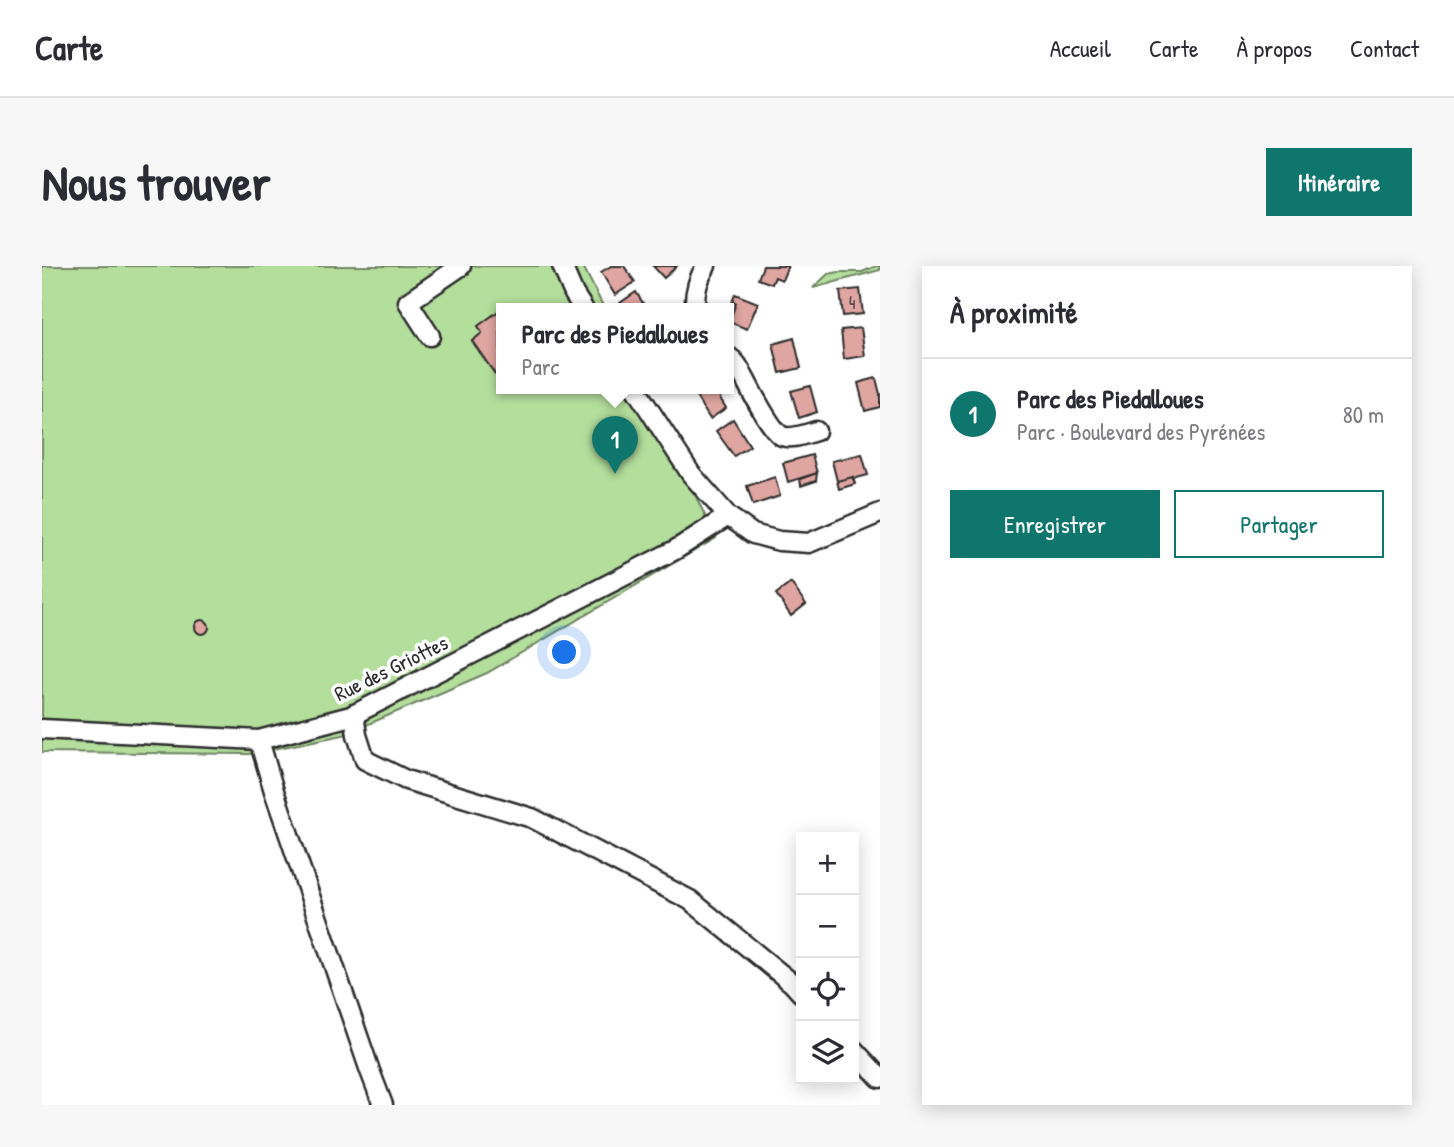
<!DOCTYPE html>
<html lang="fr">
<meta charset="utf-8">
<style>
body{margin:0;font-family:"Patrick Hand",sans-serif;background:#f7f7f7;color:#2b2b33}
.controls{position:absolute;right:21px;bottom:21px;display:grid;overflow:hidden;border-radius:0px;box-shadow:0 4px 18px #0003}
.controls button{width:63px;height:63px;display:grid;place-items:center;padding:0;border:0;border-bottom:2px solid #e1e1e2;background:#fff;color:#2b2b33;font:35px sans-serif}
.you{position:absolute;left:523px;top:387px;width:24px;height:24px;margin:-18px;border:5px solid #fff;border-radius:50%;background:#1a73e8;box-shadow:0 0 0 10px #1a73e833}
.badge{display:grid;place-items:center;width:46px;height:46px;border-radius:50%;background:#0f766e;color:#fff;font-size:23px;font-weight:700}
.pin{position:absolute;translate:-50% -58px;filter:drop-shadow(0 2px 4px #0008)}
.pin::after{content:'';position:absolute;top:37px;width:24px;height:21px;background:inherit;clip-path:polygon(0 0,100% 0,50% 100%)}
.popup{position:absolute;left:454px;top:37px;width:238px;height:91px;box-sizing:border-box;display:grid;place-content:center;border-radius:0px;background:#fff;filter:drop-shadow(0 2px 5px #0005);font-size:23px;white-space:nowrap;color:#7c7c81}
.popup b{font-size:26px;color:#2b2b33}
.popup::after{content:'';position:absolute;left:50%;top:100%;margin-left:-14px;border:14px solid transparent;border-top-color:#fff}
.list{margin:0;padding:0;list-style:none}
h2{display:flex;justify-content:space-between;align-items:center;height:91px;margin:0;padding:0 28px;font-size:30px}
h2 small{font-size:23px;font-weight:400;color:#7c7c81}
.list li{display:grid;grid-template-columns:46px 1fr auto;gap:21px;align-items:center;box-sizing:border-box;height:112px;padding:0 28px;border-top:2px solid #e1e1e2}
.list b{display:block;font-size:26px;white-space:nowrap}
.list p{margin:0;font-size:23px;white-space:nowrap;color:#7c7c81}
.list em{font-size:23px;font-style:normal;color:#7c7c81}
.actions{display:flex;gap:14px;padding:21px 28px}
.actions a{flex:1;padding:16px 0;border:2px solid #0f766e;border-radius:0px;text-align:center;font-size:24px;color:#0f766e}
.actions .main{background:#0f766e;color:#fff}
.icon{flex:none;width:38px;height:38px;fill:none;stroke:currentColor;stroke-width:2;stroke-linecap:round;stroke-linejoin:round}
.map{position:relative;flex:none;width:838px;height:839px;overflow:hidden;border-radius:0px}
header{display:flex;align-items:center;gap:42px;box-sizing:border-box;height:98px;padding:0 35px;background:#fff;border-bottom:2px solid #e1e1e2}
header strong{font-size:33px}
nav{display:flex;gap:38px;margin-inline-start:auto;font-size:24px}
.intro{display:flex;align-items:center;justify-content:space-between;box-sizing:border-box;height:168px;padding:0 42px}
h1{margin:0;font-size:49px}
.button{padding:18px 32px;border-radius:0px;background:#0f766e;color:#fff;font-size:24px;font-weight:700}
main{display:flex;gap:42px;padding:0 42px}
aside{flex:1;background:#fff;border-radius:0px;box-shadow:0 4px 18px #0003}
.map>svg:first-child{display:block}
.green{fill:#b3de9c;stroke:#6f8464;stroke-width:2}
.building{fill:#dfa5a0;stroke:#2b2b2b;stroke-width:2}
.lines{fill:none;stroke-linecap:round;stroke-linejoin:round}
.minor-casing{stroke:#2b2b2b;stroke-width:23}
.minor{stroke:#fff;stroke-width:18}
.labels{text-anchor:middle;dominant-baseline:central;stroke-width:7;stroke-linejoin:round;paint-order:stroke}
.number-label{font-size:18px;fill:#584a48}
.street-label{font-size:21px;fill:#2b2b2b;stroke:#fff}
</style>
<header>
<strong>Carte</strong>
<nav><a>Accueil</a><a>Carte</a><a>À propos</a><a>Contact</a></nav>
</header>
<div class="intro"><h1>Nous trouver</h1><a class="button">Itinéraire</a></div>
<main>
<div class="map">
<svg width="838" height="839" viewBox="0 0 838 839">
<rect width="100%" height="100%" fill="#fff"/>
<filter id="ink" filterUnits="userSpaceOnUse"><feTurbulence type="fractalNoise" baseFrequency=".0143" numOctaves="2"/><feDisplacementMap in="SourceGraphic" scale="14" xChannelSelector="R" yChannelSelector="G"/><feConvolveMatrix kernelMatrix="1 2 1 2 8 2 1 2 1" color-interpolation-filters="sRGB"/></filter>
<g filter="url(#ink)">
<!-- green -->
<path class="green" d="M0,0H541L562,42H459V122H601L674,272L445,407L301,469L207,488L0,486Z
M834,0H838V4L771,22L786,8L797,6H820Z"/>
<!-- building -->
<path class="building" d="M569,0H582L593,16L573,29L559,6Z
M611,0H635L622,12Z
M721,0H746L740,14L733,11L730,18L716,13Z
M818,23L821,48L801,50L798,25Z
M594,26L604,42H581L578,37Z
M693,28L716,37L705,63L687,56L694,37L690,36Z
M458,44L459,108L455,111L430,75L440,67L436,60Z
M819,62L823,90L802,93L799,64Z
M752,72L759,102L738,107L731,78Z
M834,112L838,128V141L823,145L816,117Z
M768,120L775,146L757,152L749,125Z
M664,122H672L684,142L668,153L653,129Z
M691,153L708,180L692,190L674,165Z
M820,188L826,209L811,213V211L795,215L790,195Z
M770,189L775,207L746,216L741,197Z
M775,207L774,215L759,220L758,213Z
M733,211L738,230L711,239L705,220Z
M811,211L813,218L797,223L795,215Z
M749,317L764,338L749,350L734,328Z
M153 361a7 7 0 1 1 14 0a7 7 0 1 1-14 0Z"/>
<g class="lines">
<!-- minor casing -->
<g class="minor-casing">
<path id="minor" d="M520,0L532,28L541,42
M653,42C652,26 656,13 664,0
M388,70L366,36L419,0
M687,91C695,96 698,104 703,113C709,125 730,165 740,170C750,174 764,168 774,165
M593,122L649,208L686,250L711,268L737,275L767,277L838,247
M312,448L315,469L323,494L364,514L490,552L648,634L750,717L759,727
M0,463L217,474L309,450L633,284L686,250
M217,474L232,525L328,805L341,839
M812,784L838,812"/>
</g>
<!-- minor -->
<use href="#minor" class="minor"/>
</g>
</g>
<g class="labels">
<!-- number labels -->
<g class="number-label">
<text x="810" y="36">4</text>
</g>
<!-- street labels -->
<g class="street-label">
<text transform="translate(349 402) rotate(-26)">Rue des Griottes</text>
</g>
</g>
</svg>
<div class="controls">
<button>+</button>
<button>−</button>
<button><svg class="icon" aria-label="locate" viewBox="0 0 24 24"><circle cx="12" cy="12" r="6"/><path d="M12 2v4M12 18v4M2 12h4M18 12h4"/></svg></button>
<button><svg class="icon" aria-label="layers" viewBox="0 0 24 24"><path d="M12 4l9 5-9 5-9-5zM3 14l9 5 9-5"/></svg></button>
</div>
<div class="you"></div>
<div class="pin badge" style="left:573px;top:208px">1</div>
<div class="popup"><b>Parc des Piedalloues</b>Parc</div>
</div>
<aside>
<h2>À proximité<small></small></h2>
<ul class="list">
<li><span class="badge">1</span><div><b>Parc des Piedalloues</b><p>Parc · Boulevard des Pyrénées</p></div><em>80 m</em></li>
</ul>
<div class="actions"><a class="main">Enregistrer</a><a>Partager</a></div>
</aside>
</main>
